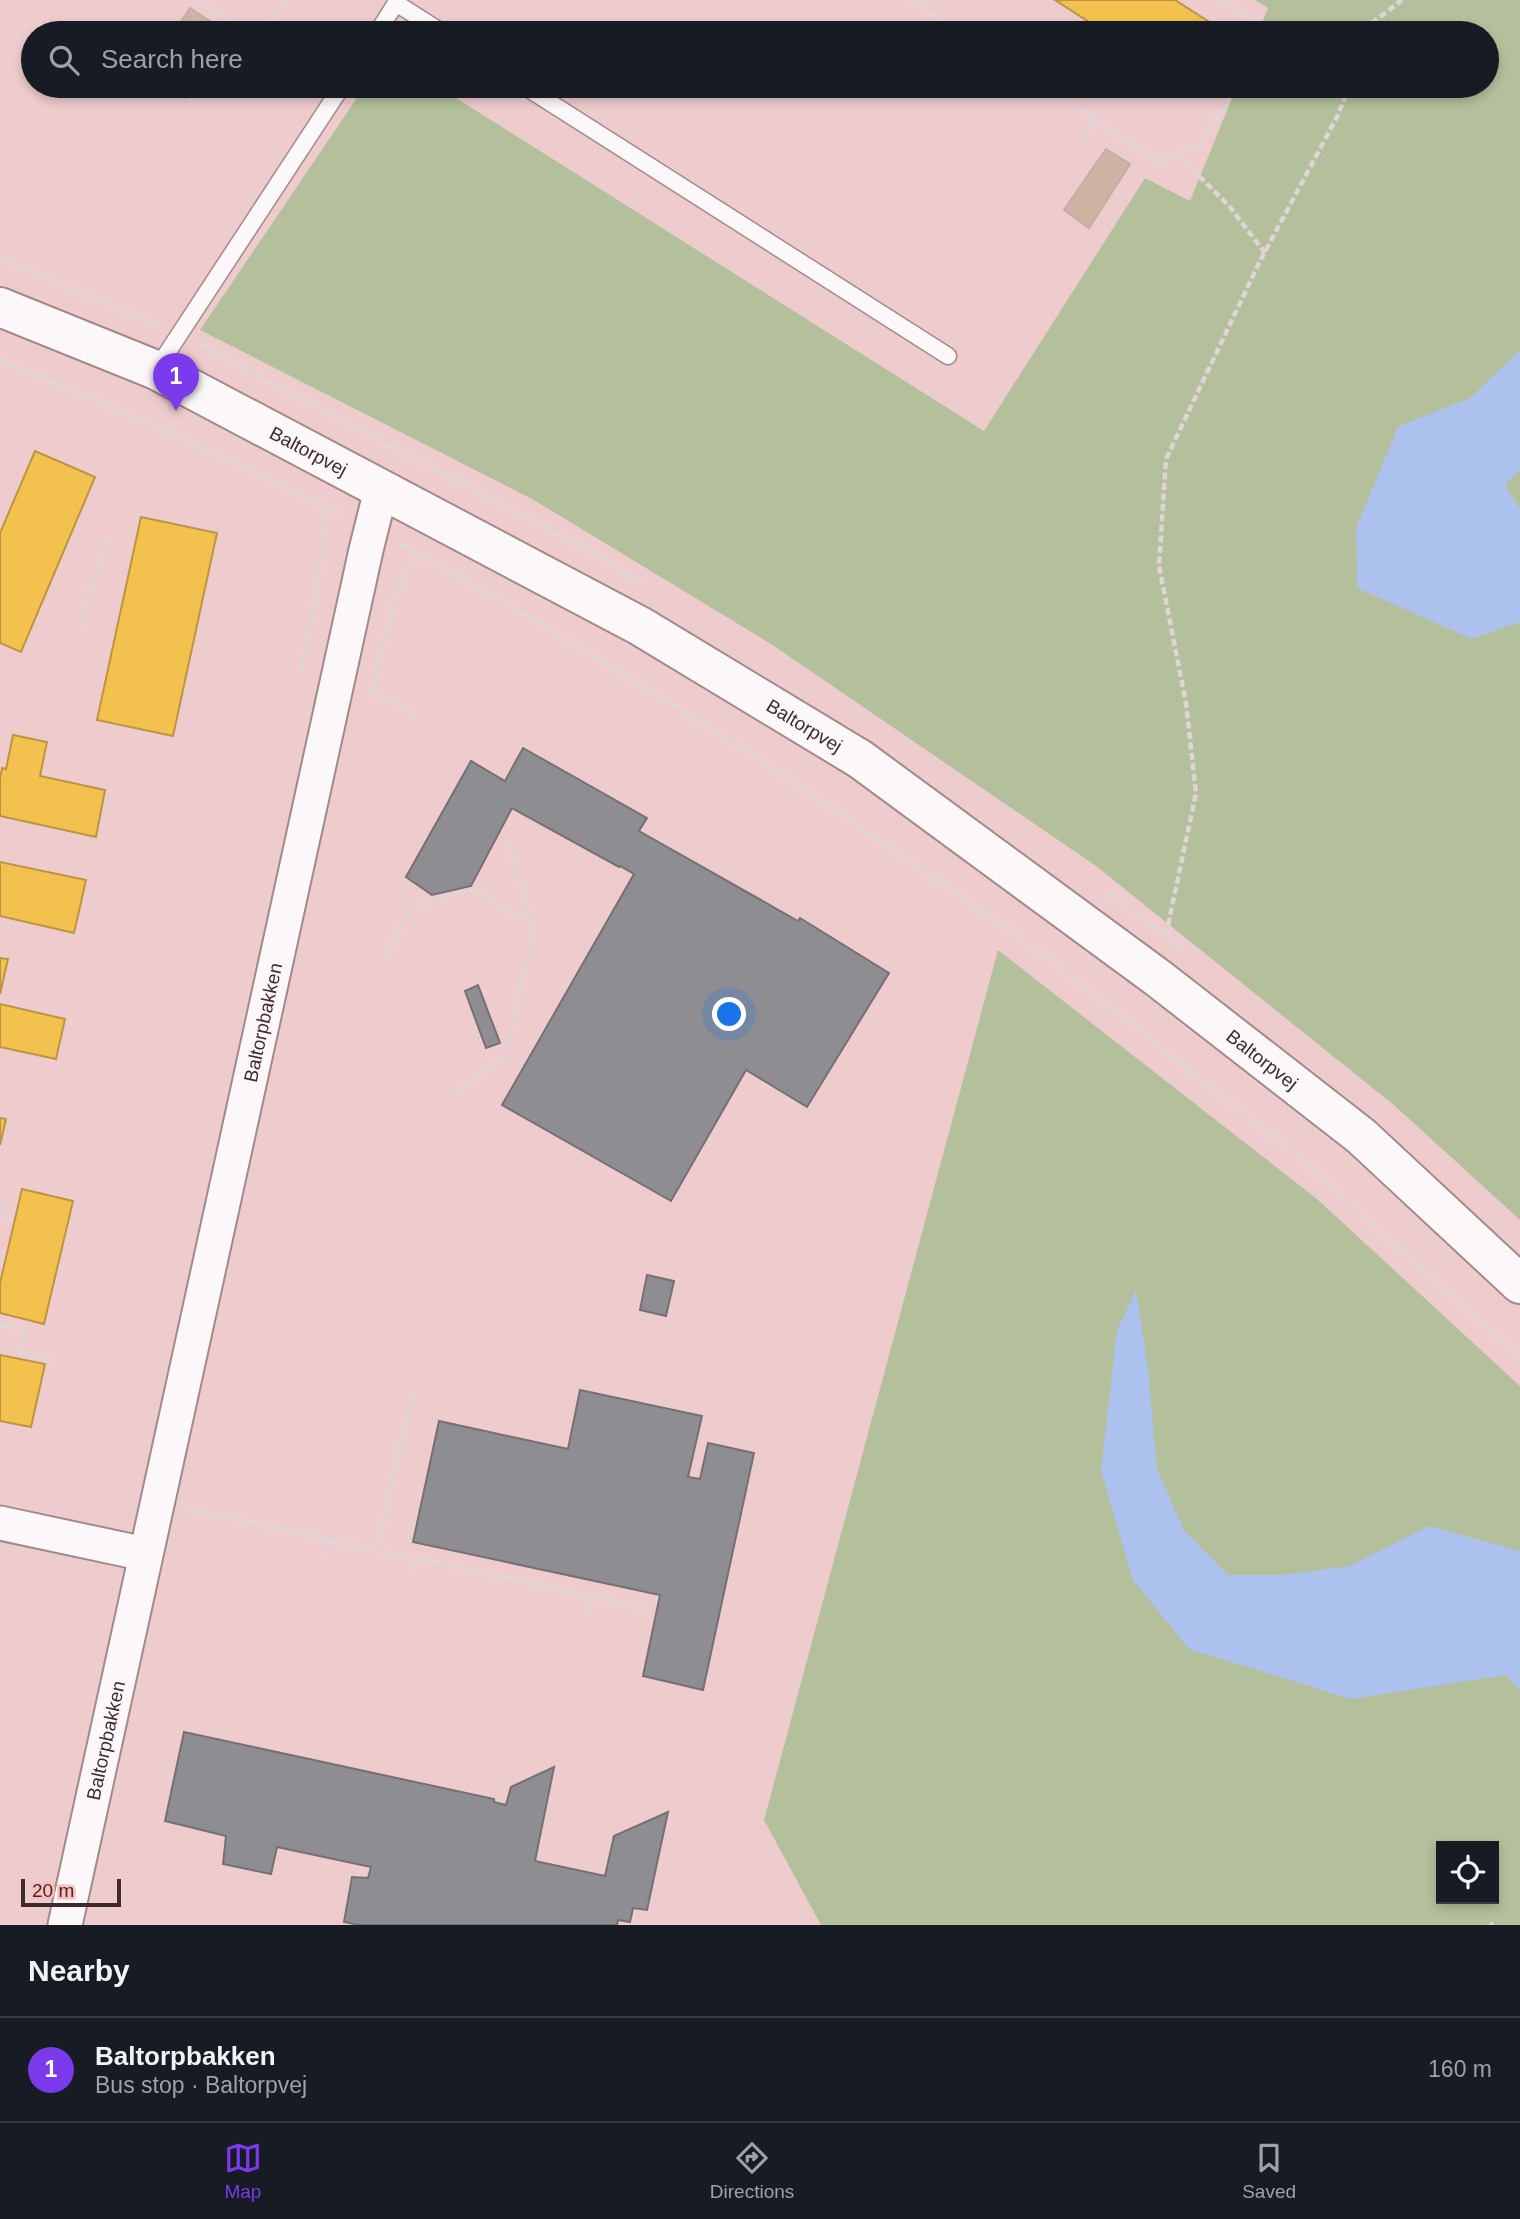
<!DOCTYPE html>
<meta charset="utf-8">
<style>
body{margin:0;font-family:Helvetica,sans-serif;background:#20242c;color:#f1f3f6}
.controls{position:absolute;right:21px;bottom:21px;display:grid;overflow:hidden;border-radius:0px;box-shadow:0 4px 10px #0003}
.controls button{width:63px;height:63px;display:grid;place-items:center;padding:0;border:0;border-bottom:2px solid #363941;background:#171b24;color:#f1f3f6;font:35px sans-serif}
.scale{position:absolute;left:21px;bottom:18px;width:100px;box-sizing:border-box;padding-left:7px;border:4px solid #412a2b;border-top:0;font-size:19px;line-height:24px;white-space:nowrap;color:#412a2b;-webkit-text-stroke:5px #fbbfc0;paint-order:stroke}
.you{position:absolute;left:730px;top:1015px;width:24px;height:24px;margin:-18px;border:5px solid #fff;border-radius:50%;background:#1a73e8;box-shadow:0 0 0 10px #1a73e833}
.badge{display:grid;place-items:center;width:46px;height:46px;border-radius:50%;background:#7c3aed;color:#fff;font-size:23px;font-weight:700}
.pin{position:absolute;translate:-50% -58px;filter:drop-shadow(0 2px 4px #0008)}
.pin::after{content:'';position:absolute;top:37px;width:24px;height:21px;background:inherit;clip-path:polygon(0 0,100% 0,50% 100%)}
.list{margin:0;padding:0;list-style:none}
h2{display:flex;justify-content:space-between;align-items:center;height:91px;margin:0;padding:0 28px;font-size:30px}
h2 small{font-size:23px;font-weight:400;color:#9ea1a6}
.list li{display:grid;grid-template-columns:46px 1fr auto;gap:21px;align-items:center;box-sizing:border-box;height:105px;padding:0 28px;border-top:2px solid #363941}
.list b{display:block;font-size:26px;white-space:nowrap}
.list p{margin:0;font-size:23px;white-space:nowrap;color:#9ea1a6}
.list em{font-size:23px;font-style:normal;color:#9ea1a6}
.icon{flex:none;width:38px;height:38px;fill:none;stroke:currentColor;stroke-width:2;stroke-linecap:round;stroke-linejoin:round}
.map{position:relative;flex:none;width:1520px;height:1925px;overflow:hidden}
.search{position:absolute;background:#171b24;box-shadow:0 4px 10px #0003;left:21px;right:21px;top:21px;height:77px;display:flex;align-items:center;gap:18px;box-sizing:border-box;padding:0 24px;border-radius:38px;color:#9ea1a6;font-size:26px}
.sheet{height:196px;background:#171b24}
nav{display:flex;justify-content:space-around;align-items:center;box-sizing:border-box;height:98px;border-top:2px solid #363941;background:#171b24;font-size:19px;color:#9ea1a6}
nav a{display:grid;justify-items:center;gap:4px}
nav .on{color:#7c3aed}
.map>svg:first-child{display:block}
.green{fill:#b4c09c;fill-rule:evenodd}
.water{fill:#acc1ee}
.homes{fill:#f2c14e;stroke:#bd9444;stroke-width:2}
.industry{fill:#8d8d92;stroke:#766f73;stroke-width:2}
.building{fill:#cfb4a3;stroke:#c2ada5;stroke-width:2}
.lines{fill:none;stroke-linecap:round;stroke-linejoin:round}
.service-casing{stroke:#a2898a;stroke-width:19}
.minor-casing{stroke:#a2898a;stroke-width:37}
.tertiary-casing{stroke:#a2898a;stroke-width:42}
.path{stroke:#e0d5d6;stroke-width:4.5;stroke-dasharray:7 3.5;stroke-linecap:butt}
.service{stroke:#fcf7f8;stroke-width:16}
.minor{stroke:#fcf7f8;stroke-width:33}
.tertiary{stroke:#fcf7f8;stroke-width:38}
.labels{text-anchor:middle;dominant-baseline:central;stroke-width:7;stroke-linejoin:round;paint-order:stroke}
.street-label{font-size:19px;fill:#412a2b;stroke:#fbbfc0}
</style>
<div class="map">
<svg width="1520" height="1925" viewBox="0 0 1520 1925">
<rect width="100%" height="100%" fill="#eecccd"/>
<!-- green -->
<path class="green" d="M1255,0H1520V1220L1395,1106L1096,866L771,644L534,500L200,330L365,86H437L984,431L1145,178L1190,201L1237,86H1487V33H1258L1268,8Z
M998,950L1317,1199L1520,1386V1925H1495L1492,1921L1488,1925H821L764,1820ZM1441,1846H1494V1899H1441Z"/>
<!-- water -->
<path class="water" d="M1520,350V469L1505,485L1520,509V622L1472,639L1357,588L1356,528L1398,427L1470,398Z
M1136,1290L1148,1369L1157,1469L1184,1530L1228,1575H1282L1349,1566L1429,1526L1520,1551V1690L1506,1675L1351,1699L1189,1649L1133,1580L1101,1471L1117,1330Z"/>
<!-- homes -->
<path class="homes" d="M1055,0H1175L1214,25L1208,33H1106Z
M35,451L95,477L21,652L0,643V533Z
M141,517L217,533L173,736L97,720Z
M13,735L47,742L40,776L105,790L96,837L0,816V779L2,768L6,769Z
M0,862L86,880L74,933L0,916Z
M0,958L8,959L0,994Z
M0,1004L65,1019L56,1059L0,1047Z
M0,1118L6,1119L0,1145Z
M22,1189L73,1201L44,1324L0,1313V1283Z
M0,1355L45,1364L31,1427L0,1421Z"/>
<!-- industry -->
<path class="industry" d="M523,748L647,818L639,831L798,921L800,918L889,973L807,1107L746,1070L671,1201L502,1105L634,874L620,866L619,867L512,808L471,886L432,895L406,877L471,761L505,781Z
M478,985L500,1043L486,1048L465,991Z
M647,1275L674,1281L666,1316L640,1310Z
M580,1390L702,1416L688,1477L700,1479L708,1443L754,1453L703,1690L643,1676L660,1595L413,1542L439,1421L568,1449Z
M184,1732L494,1799V1802L506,1805L511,1787L554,1767L535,1861L605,1876L614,1836L668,1812L647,1910L633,1908L630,1922L618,1920L617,1925H359L344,1922L352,1877L368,1878L371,1867L277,1847L271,1874L223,1864L226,1836L165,1821Z"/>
<!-- building -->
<path class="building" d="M190,8L214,24L208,33H174Z
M165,86H193L185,98Z
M1106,149L1130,164L1089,228L1064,210Z"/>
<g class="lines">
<!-- service casing -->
<g class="service-casing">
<path id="service" d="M377,33L396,3L443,33
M524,86L948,356
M156,370L342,86"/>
</g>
<!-- minor casing -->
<g class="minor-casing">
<g id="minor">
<path d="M0,1523L145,1554"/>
<path id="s1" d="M65,1925L366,550L381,490"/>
</g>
</g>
<!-- tertiary casing -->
<g class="tertiary-casing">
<g id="tertiary">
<path id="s2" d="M0,307L156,370L640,626L860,759L1158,978L1361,1136L1520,1284"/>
</g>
</g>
<!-- path -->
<path class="path" d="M198,0L250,33
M911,0L962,33
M1221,0L1269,31L1268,33
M264,33L287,0
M931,33L940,19
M1368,33L1372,23L1402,0
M1043,86L1159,162L1201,145L1237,86
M1006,94L1011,86
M1081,142L1095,120
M1177,154L1230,207L1265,253
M0,257L157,325
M200,345L601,557L642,583
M0,359L156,426L343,515
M401,545L522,612L761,760L1025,940L1298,1156L1520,1358
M81,625L89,591L109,535
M302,672L319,573L325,504
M372,693L410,712L418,727
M371,694L393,603L402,581L419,555
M1109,894L1184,949
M1166,935L1196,793L1186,703L1159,566L1166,459L1259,263L1338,115L1349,86
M385,956L404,921L415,907L466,891L478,890L516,916L530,915
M456,1092L500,1061L506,1053L534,929L509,843
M0,1202L3,1206L0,1219
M0,1324L24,1330L20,1353L53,1361
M187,1509L648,1609
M377,1550L412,1393
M325,1556L329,1540
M411,1570L414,1559
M496,1590L499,1577
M587,1612L592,1598"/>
<!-- service -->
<use href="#service" class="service"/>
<!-- minor -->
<use href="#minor" class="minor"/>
<!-- tertiary -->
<use href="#tertiary" class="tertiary"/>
</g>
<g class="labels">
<!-- street labels -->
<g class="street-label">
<text stroke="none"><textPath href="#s2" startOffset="341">Baltorpvej</textPath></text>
<text stroke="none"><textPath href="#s2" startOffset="908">Baltorpvej</textPath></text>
<text stroke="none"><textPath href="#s1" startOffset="924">Baltorpbakken</textPath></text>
<text stroke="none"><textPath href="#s2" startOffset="1475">Baltorpvej</textPath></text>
<text stroke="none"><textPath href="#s1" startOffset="189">Baltorpbakken</textPath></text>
</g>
</g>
</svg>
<div class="controls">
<button><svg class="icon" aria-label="locate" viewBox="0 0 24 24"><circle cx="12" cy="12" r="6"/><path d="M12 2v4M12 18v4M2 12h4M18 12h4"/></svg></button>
</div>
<div class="scale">20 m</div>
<div class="you"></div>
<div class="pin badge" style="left:176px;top:411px">1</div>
<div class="search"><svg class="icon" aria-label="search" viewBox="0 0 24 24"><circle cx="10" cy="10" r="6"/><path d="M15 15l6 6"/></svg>Search here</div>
</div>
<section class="sheet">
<h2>Nearby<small></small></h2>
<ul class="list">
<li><span class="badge">1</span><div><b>Baltorpbakken</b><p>Bus stop · Baltorpvej</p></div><em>160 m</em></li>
</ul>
</section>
<nav>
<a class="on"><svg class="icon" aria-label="map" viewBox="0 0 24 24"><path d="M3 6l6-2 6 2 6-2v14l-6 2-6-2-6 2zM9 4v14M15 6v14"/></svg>Map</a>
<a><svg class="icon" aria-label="directions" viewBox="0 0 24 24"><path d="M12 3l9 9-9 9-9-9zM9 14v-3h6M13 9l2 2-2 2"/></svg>Directions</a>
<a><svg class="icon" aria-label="saved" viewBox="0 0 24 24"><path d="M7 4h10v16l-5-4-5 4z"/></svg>Saved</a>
</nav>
